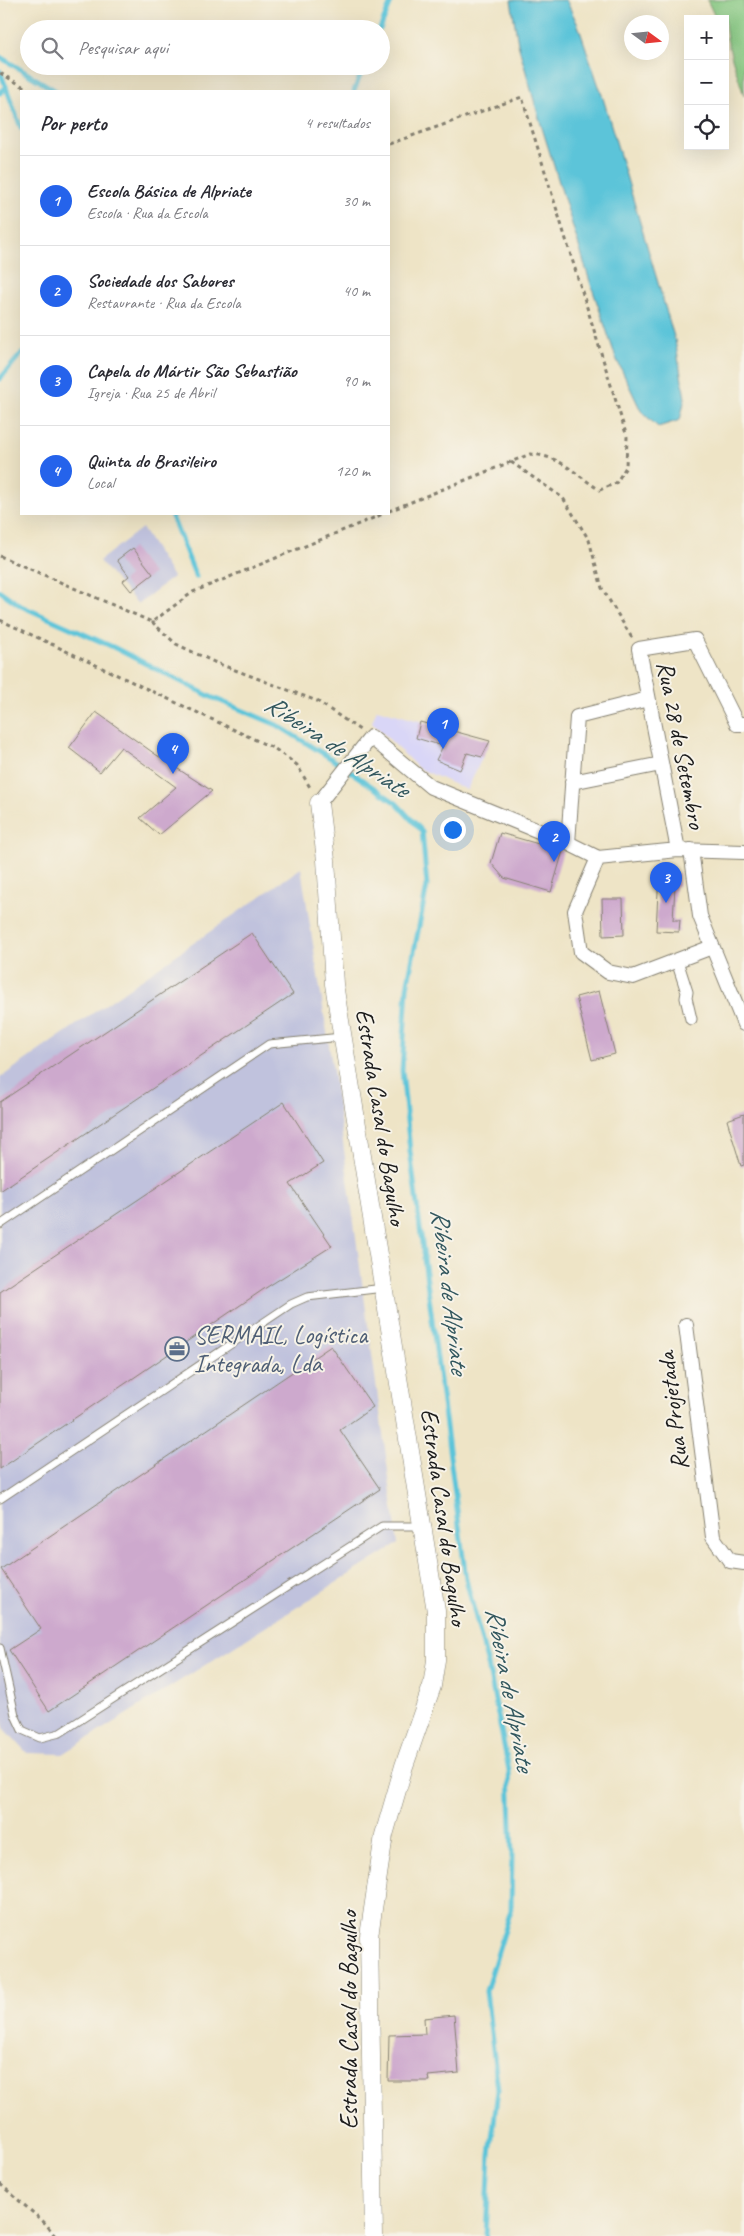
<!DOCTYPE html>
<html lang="pt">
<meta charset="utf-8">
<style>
body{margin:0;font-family:Caveat,sans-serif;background:#f7f7f7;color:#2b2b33}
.controls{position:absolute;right:15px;top:15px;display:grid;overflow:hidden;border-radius:0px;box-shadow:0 5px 20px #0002}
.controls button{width:45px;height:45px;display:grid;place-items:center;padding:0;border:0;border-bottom:1px solid #e1e1e2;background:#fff;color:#2b2b33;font:25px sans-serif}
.compass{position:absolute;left:624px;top:15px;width:45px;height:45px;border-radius:50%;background:#fff;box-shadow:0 5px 20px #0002;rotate:105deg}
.you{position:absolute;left:452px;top:829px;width:18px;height:18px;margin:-12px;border:4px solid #fff;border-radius:50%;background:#1a73e8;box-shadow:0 0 0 8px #1a73e833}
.badge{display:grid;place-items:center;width:32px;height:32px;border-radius:50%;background:#2563eb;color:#fff;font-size:16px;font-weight:700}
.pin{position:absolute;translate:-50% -41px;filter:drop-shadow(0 1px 2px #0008)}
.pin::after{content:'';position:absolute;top:26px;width:18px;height:15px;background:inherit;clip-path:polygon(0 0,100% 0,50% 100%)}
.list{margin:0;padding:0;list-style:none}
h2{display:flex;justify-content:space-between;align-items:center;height:65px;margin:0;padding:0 20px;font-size:21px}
h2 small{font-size:16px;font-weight:400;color:#7c7c81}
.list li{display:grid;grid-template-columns:32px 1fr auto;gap:15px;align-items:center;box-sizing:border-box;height:90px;padding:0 20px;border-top:1px solid #e1e1e2}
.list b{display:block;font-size:19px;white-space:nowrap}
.list p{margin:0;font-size:16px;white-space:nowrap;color:#7c7c81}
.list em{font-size:16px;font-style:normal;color:#7c7c81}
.icon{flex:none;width:28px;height:28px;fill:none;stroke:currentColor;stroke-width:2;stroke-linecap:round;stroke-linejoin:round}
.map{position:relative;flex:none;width:744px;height:2236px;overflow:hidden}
.search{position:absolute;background:#fff;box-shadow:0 5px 20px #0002;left:20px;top:20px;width:370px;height:55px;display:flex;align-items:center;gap:12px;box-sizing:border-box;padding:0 18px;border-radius:28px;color:#7c7c81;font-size:19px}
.panel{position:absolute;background:#fff;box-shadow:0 5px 20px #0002;left:20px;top:90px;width:370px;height:425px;border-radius:0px}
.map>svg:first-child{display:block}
.built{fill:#d9d6f7}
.industrial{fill:#c0c2dd}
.green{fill:#83c67f;stroke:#50714e}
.water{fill:#5cc4d9;stroke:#3c707a}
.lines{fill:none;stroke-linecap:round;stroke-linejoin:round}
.stream{stroke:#5cc4d9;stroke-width:5}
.building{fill:#cda9cd}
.service-casing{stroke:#858071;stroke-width:9}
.pedestrian-casing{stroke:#858071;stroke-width:13}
.minor-casing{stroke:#858071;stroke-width:16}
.tertiary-casing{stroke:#858071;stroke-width:19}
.path{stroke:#858071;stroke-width:3;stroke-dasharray:4 4;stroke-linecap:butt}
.service{stroke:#fff;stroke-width:7}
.pedestrian{stroke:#fff;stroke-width:11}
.minor{stroke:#fff;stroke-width:14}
.tertiary{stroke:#fff;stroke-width:18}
.labels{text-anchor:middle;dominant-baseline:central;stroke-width:4;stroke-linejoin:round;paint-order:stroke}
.street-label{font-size:25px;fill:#1c1c1c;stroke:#f7f3e8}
.service-label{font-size:25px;fill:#4e5e75;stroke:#f7f3e8;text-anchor:start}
.water-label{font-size:26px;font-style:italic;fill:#32575e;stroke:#f7f3e8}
</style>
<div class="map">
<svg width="744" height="2236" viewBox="0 0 744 2236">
<rect width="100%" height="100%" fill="#f7f3e8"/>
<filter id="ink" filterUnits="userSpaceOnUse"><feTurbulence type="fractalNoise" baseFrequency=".02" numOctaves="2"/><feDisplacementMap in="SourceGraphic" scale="10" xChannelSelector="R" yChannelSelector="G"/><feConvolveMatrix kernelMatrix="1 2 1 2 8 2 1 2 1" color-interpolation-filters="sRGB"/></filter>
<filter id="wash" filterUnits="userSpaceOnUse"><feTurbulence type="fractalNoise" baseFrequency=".0096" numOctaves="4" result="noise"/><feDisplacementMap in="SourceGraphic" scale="20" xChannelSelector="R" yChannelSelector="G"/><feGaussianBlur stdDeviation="1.12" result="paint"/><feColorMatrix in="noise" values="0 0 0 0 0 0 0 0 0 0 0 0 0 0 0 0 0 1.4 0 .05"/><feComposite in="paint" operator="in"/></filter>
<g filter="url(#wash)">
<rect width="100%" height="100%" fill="#eee4c6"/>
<!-- built -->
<path class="built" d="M377,709L490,741L467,790L418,768L372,722Z"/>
<!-- industrial -->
<path class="industrial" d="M142,528L173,577L138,604L99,561Z
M301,868L334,1077L398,1544L63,1754L27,1753L4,1728L0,1710V1078Z"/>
<!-- green -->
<path class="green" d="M707,0H744V96C737,71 725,45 725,19H716Z"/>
<!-- water -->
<path class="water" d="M511,0H566L578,25L603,98L675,340L685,398L680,420L658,427L641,411L616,358L591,285L539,118L518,44Z"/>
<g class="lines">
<!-- stream -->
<path class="stream" d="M380,29L392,0
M0,57L56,91
M0,71L21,128
M354,91L364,66
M0,93L6,86
M0,379L21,354
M171,514L196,577
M0,591L21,606L113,647L211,697L277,725L335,761L396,803L422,831L427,886L407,987L402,1070L410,1151L466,1579L488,1665L509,1770L512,1854L511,1910L486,1991L498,2090L490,2154L486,2236"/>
</g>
<g id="blocks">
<!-- building -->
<path class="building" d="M133,548L153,574L131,591L123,581L129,576L117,560Z
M96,712L155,754L212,791L159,835L140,818L176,787L121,747L100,772L69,748Z
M420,722L490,741L482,757L467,753L460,770L436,760L443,746L416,738Z
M500,833L563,851L551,892L504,878L491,863Z
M659,872L679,873L678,886H675L673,920H680L679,932L656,931Z
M602,899H623L624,935L603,936Z
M252,933L293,994L0,1191V1102Z
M599,991L615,1054L592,1060L576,997Z
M284,1102L323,1163L290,1184L332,1246L264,1289L0,1469V1292Z
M744,1114V1165L741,1166L727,1120Z
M331,1346L373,1407L340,1430L380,1489L49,1711L9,1650L41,1629L1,1569Z
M454,2015L459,2073L428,2076L429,2081H388L389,2035L425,2034L424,2018Z"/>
</g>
</g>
<g filter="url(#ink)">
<use href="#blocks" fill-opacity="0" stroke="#858071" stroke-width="1"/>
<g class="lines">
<!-- service casing -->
<g class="service-casing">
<path id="service" d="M0,1225L269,1044L342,1037
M0,1499L291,1304L307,1297L384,1288
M0,1648L15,1715L22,1730L40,1738L60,1733L382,1526H421"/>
</g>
<!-- pedestrian casing -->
<g class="pedestrian-casing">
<path id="pedestrian" d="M677,961L687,992L686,998L691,1019"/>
</g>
<!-- minor casing -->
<g class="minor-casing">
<path id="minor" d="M572,782L661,764
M319,803L371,737L431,787L568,843L598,858
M568,843L577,717L648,699
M678,850L639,649L695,640L737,724H744
M691,850L700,916L744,1024
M598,858L575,911L581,952L608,972L633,977L712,947
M598,858L678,850L744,852
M686,1325L713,1537L730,1561L744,1563"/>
</g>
<!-- tertiary casing -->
<g class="tertiary-casing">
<path id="tertiary" d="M319,803L326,860L334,984L436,1611V1660L432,1686L404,1766L384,1835L369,1936L374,2236"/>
</g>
<!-- path -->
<path class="path" d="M0,73L31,91
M389,144L522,97L627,437L626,467L616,483L600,490C574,474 562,456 530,454L389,511
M511,462L563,498L589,540L602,588L632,638
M0,556L152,622L193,592L383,514
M0,620L275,749L297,765L311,789
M152,622L176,644L214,662L317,701L360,730
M0,2184L46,2224L55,2236"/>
<!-- service -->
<use href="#service" class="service"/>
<!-- pedestrian -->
<use href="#pedestrian" class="pedestrian"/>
<!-- minor -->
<use href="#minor" class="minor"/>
<!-- tertiary -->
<use href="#tertiary" class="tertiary"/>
</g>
</g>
<!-- icons -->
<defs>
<g id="office-ring" transform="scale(1.25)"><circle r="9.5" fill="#f7f3e8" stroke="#5c6f8a" stroke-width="1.5"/><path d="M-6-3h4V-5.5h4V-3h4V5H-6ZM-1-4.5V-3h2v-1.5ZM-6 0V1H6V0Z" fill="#5c6f8a"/></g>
</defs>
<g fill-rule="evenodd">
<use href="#office-ring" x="177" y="1349"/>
</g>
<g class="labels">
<!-- street labels -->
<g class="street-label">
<text transform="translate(681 745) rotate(79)">Rua 28 de Setembro</text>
<text transform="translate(381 1117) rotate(81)">Estrada Casal do Bagulho</text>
<text transform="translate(673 1411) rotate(-97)">Rua Projetada</text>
<text transform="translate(444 1517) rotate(82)">Estrada Casal do Bagulho</text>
<text transform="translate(349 2020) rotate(-90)">Estrada Casal do Bagulho</text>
</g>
<!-- service labels -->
<g class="service-label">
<text x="194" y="1335">SERMAIL, Logística<tspan x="194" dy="29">Integrada, Lda</tspan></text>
</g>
<!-- water labels -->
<g class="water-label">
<text transform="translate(337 746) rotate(33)">Ribeira de Alpriate</text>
<text transform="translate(450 1291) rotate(83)">Ribeira de Alpriate</text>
<text transform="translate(510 1689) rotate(79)">Ribeira de Alpriate</text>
</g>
</g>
</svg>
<div class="controls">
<button>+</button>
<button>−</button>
<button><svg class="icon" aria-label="locate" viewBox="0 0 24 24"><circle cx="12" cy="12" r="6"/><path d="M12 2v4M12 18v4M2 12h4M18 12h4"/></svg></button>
</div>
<svg class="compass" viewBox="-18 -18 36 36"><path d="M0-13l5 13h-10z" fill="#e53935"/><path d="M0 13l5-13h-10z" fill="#7c7c81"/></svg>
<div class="you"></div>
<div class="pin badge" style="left:443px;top:749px">1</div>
<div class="pin badge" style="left:554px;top:862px">2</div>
<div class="pin badge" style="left:666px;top:903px">3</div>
<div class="pin badge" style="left:173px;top:774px">4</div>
<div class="search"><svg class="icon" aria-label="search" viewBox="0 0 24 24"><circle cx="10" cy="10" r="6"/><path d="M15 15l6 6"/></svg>Pesquisar aqui</div>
<section class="panel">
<h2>Por perto<small>4 resultados</small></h2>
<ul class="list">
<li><span class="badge">1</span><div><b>Escola Básica de Alpriate</b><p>Escola · Rua da Escola</p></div><em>30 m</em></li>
<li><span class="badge">2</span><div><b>Sociedade dos Sabores</b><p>Restaurante · Rua da Escola</p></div><em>40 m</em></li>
<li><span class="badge">3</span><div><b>Capela do Mártir São Sebastião</b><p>Igreja · Rua 25 de Abril</p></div><em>90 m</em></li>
<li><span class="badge">4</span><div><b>Quinta do Brasileiro</b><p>Local</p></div><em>120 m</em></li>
</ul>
</section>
</div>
